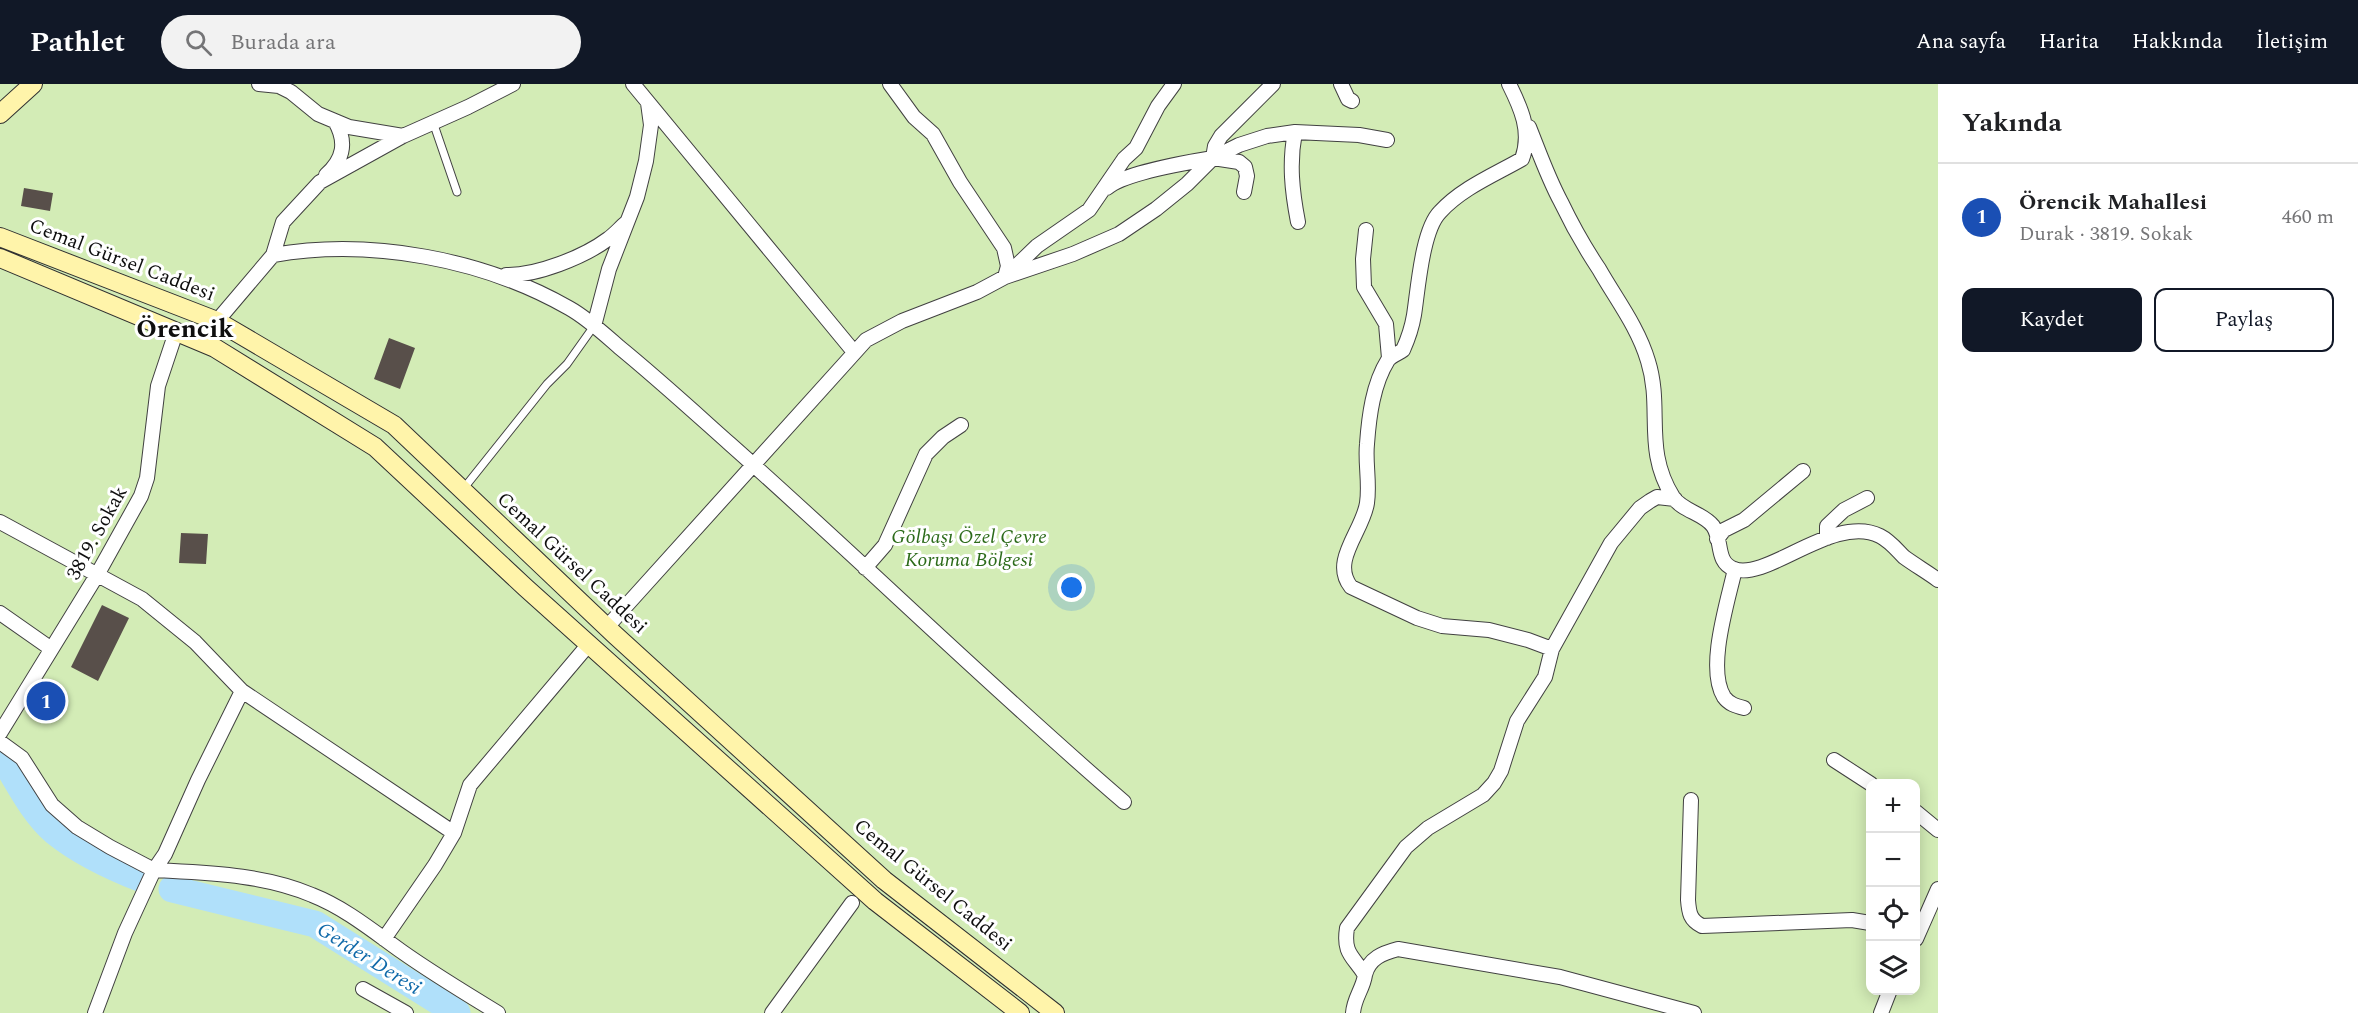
<!DOCTYPE html>
<html lang="tr">
<meta charset="utf-8">
<style>
body{margin:0;font-family:Spectral,serif;background:#f2f2f2;color:#202124}
.controls{position:absolute;right:18px;bottom:18px;display:grid;overflow:hidden;border-radius:12px;box-shadow:0 3px 15px #0003}
.controls button{width:54px;height:54px;display:grid;place-items:center;padding:0;border:0;border-bottom:2px solid #e0e0e0;background:#fff;color:#202124;font:30px sans-serif}
.you{position:absolute;left:1072px;top:504px;width:21px;height:21px;margin:-15px;border:4px solid #fff;border-radius:50%;background:#1a73e8;box-shadow:0 0 0 9px #1a73e833}
.badge{display:grid;place-items:center;width:39px;height:39px;border-radius:50%;background:#111827;color:#fff;font-size:20px;font-weight:700}
.pin{position:absolute;translate:-50% -50%;border:3px solid #fff;box-shadow:0 2px 6px #0006}
.list{margin:0;padding:0;list-style:none}
h2{display:flex;justify-content:space-between;align-items:center;height:78px;margin:0;padding:0 24px;font-size:26px}
h2 small{font-size:20px;font-weight:400;color:#757577}
.list li{display:grid;grid-template-columns:39px 1fr auto;gap:18px;align-items:center;box-sizing:border-box;height:108px;padding:0 24px;border-top:2px solid #e0e0e0}
.list b{display:block;font-size:22px;white-space:nowrap}
.list p{margin:0;font-size:20px;white-space:nowrap;color:#757577}
.list em{font-size:20px;font-style:normal;color:#757577}
.actions{display:flex;gap:12px;padding:18px 24px}
.actions a{flex:1;padding:14px 0;border:2px solid #111827;border-radius:12px;text-align:center;font-size:21px;color:#111827}
.actions .main{background:#111827;color:#fff}
.icon{flex:none;width:33px;height:33px;fill:none;stroke:currentColor;stroke-width:2;stroke-linecap:round;stroke-linejoin:round}
.map{position:relative;flex:none;width:1938px;height:929px;overflow:hidden}
header{display:flex;align-items:center;gap:36px;box-sizing:border-box;height:84px;padding:0 30px;background:#111827;color:#fff}
header strong{font-size:28px}
nav{display:flex;gap:33px;margin-inline-start:auto;font-size:21px}
.search{width:420px;height:54px;background:#f2f2f2;display:flex;align-items:center;gap:15px;box-sizing:border-box;padding:0 21px;border-radius:33px;color:#757577;font-size:22px}
main{display:flex}
aside{flex:1;background:#fff}
.map>svg:first-child{display:block}
.green{fill:#d3ecb6;fill-rule:evenodd}
.lines{fill:none;stroke-linecap:round;stroke-linejoin:round}
.river{stroke:#b0e0fa;stroke-width:27}
.building{fill:#584f4a}
.lane-casing{stroke:#414141;stroke-width:9}
.street-casing{stroke:#414141;stroke-width:16}
.secondary-casing{stroke:#303030;stroke-width:20}
.lane{stroke:#fff;stroke-width:7}
.street{stroke:#fff;stroke-width:14}
.secondary{stroke:#fff4aa;stroke-width:18}
.labels{text-anchor:middle;dominant-baseline:central;stroke-width:6;stroke-linejoin:round;paint-order:stroke}
.street-label{font-size:20px;fill:#0e0e0e;stroke:#fff}
.park-label{font-size:20px;font-style:italic;fill:#2c6b1a;stroke:#fff}
.water-label{font-size:21px;font-style:italic;fill:#0f69a9;stroke:#fff}
.district-label{font-size:26px;font-weight:bold;fill:#0e0e0e;stroke:#fff}
</style>
<header>
<strong>Pathlet</strong>
<div class="search"><svg class="icon" aria-label="search" viewBox="0 0 24 24"><circle cx="10" cy="10" r="6"/><path d="M15 15l6 6"/></svg>Burada ara</div>
<nav><a>Ana sayfa</a><a>Harita</a><a>Hakkında</a><a>İletişim</a></nav>
</header>
<main>
<div class="map">
<svg width="1938" height="929" viewBox="0 0 1938 929">
<rect width="100%" height="100%" fill="#fffcef"/>
<!-- green -->
<path class="green" d="M0,0H1938V929H0ZM1870,700H1916V906H1870Z"/>
<g class="lines">
<!-- river -->
<path class="river" d="M6,679C20,702 34,730 55,748C81,769 111,783 142,795
M172,805L315,840L457,929"/>
</g>
<!-- building -->
<path class="building" d="M24,104L53,109L50,127L21,122Z
M389,254L415,264L400,305L374,295Z
M181,449L208,450L206,480L179,479Z
M102,521L129,534L98,597L71,583Z"/>
<g class="lines">
<!-- lane casing -->
<g class="lane-casing">
<path id="lane" d="M433,38L457,108
M464,404L547,300L567,280L594,242"/>
</g>
<!-- street casing -->
<g class="street-casing">
<path id="street" d="M259,0L279,2L291,8L318,30L349,43L403,52
M633,0L854,268
M890,0L914,33L933,50L960,98L1004,164L1008,182L1005,193
M1341,0L1348,15L1352,17
M1509,0C1521,24 1532,48 1522,75C1494,91 1462,104 1440,128C1422,146 1418,206 1414,231C1412,243 1408,255 1403,266C1399,269 1391,272 1388,276C1373,300 1369,332 1367,360C1365,379 1370,399 1367,419C1363,447 1330,477 1351,503L1417,534L1442,542L1489,546L1528,556L1552,565
M1529,43C1539,68 1548,94 1561,118C1572,141 1585,164 1599,185C1616,215 1638,243 1648,277C1663,325 1643,365 1673,413C1682,427 1703,429 1713,442C1723,456 1715,478 1734,485C1768,497 1834,429 1880,452C1890,457 1897,466 1904,473C1915,481 1927,488 1938,496
M1295,48C1289,79 1292,107 1298,138
M1213,74L1239,78L1245,83L1247,92L1244,108
M326,91C344,75 347,58 335,37
M1107,104C1123,89 1189,78 1213,74L1215,62L1221,52L1273,0
M1366,146L1363,175L1364,203L1386,240L1389,274
M273,171C371,154 483,175 569,224C587,234 603,249 619,263C657,294 693,327 730,360C863,478 990,603 1124,718
M1008,190L1037,162L1089,126L1124,75L1136,64L1158,22L1174,0
M506,191C536,192 584,173 608,155C614,151 620,144 626,139
M217,237L273,171L283,138L320,98L403,52L468,23L513,0
M594,242L609,185L637,113L646,77L651,41L648,19
M0,438L142,515L195,558L242,607L454,749
M1827,454V442L1844,426L1867,414
M1717,455L1724,446L1744,436L1803,387
M865,484L885,461L926,370L943,353L961,341
M1735,485C1728,517 1706,584 1724,613C1729,620 1736,622 1744,624
M0,529L50,564
M607,543L866,256L902,237L977,208L1005,193L1073,170L1119,150L1156,125L1187,100L1213,74L1239,61L1267,52L1295,48L1359,51L1387,56
M0,649L97,491L141,412L147,394L158,302L176,248
M0,658L22,674L52,721L77,743L110,763L154,786L125,849L95,929
M1834,676L1871,700
M1691,716L1688,816C1689,829 1690,836 1702,842L1852,836L1870,839
M1916,728L1938,746
M154,786C207,789 263,790 312,811C345,824 373,847 401,867C432,889 465,909 498,929
M154,786L165,770L198,696L242,607
M384,855L435,781L454,749L470,701L589,560
M1916,855L1938,805
M1365,891C1369,874 1383,869 1398,865L1560,893L1694,929
M363,905L406,929
M772,929L852,819
M1353,929C1354,914 1363,905 1365,891C1353,872 1343,870 1347,844L1406,763L1428,744L1483,711L1494,699L1501,687L1517,637L1545,593L1552,565L1611,459L1640,424L1650,417L1657,413L1675,415
M1881,929L1890,906"/>
</g>
<!-- secondary casing -->
<g class="secondary-casing">
<path id="secondary" d="M0,30L33,0
M0,153L217,237L394,341L615,551L884,796L1055,929
M0,174L215,264L375,363L526,504L875,817L1020,929"/>
</g>
<!-- lane -->
<use href="#lane" class="lane"/>
<!-- street -->
<use href="#street" class="street"/>
<!-- secondary -->
<use href="#secondary" class="secondary"/>
</g>
<g class="labels">
<!-- street labels -->
<g class="street-label">
<text transform="translate(122 176) rotate(21)">Cemal Gürsel Caddesi</text>
<text transform="translate(97 449) rotate(-61)">3819. Sokak</text>
<text transform="translate(572 479) rotate(43)">Cemal Gürsel Caddesi</text>
<text transform="translate(933 801) rotate(39)">Cemal Gürsel Caddesi</text>
</g>
<!-- park labels -->
<g class="park-label">
<text x="969" y="453">Gölbaşı Özel Çevre<tspan x="969" dy="23">Koruma Bölgesi</tspan></text>
</g>
<!-- water labels -->
<g class="water-label">
<text transform="translate(369 875) rotate(32)">Gerder Deresi</text>
</g>
<!-- district labels -->
<g class="district-label">
<text x="185" y="245">Örencik</text>
</g>
</g>
</svg>
<div class="controls">
<button>+</button>
<button>−</button>
<button><svg class="icon" aria-label="locate" viewBox="0 0 24 24"><circle cx="12" cy="12" r="6"/><path d="M12 2v4M12 18v4M2 12h4M18 12h4"/></svg></button>
<button><svg class="icon" aria-label="layers" viewBox="0 0 24 24"><path d="M12 4l9 5-9 5-9-5zM3 14l9 5 9-5"/></svg></button>
</div>
<div class="you"></div>
<div class="pin badge" style="left:46px;top:617px;background:#1a4fb4">1</div>
</div>
<aside>
<h2>Yakında<small></small></h2>
<ul class="list">
<li><span class="badge" style="background:#1a4fb4">1</span><div><b>Örencik Mahallesi</b><p>Durak · 3819. Sokak</p></div><em>460 m</em></li>
</ul>
<div class="actions"><a class="main">Kaydet</a><a>Paylaş</a></div>
</aside>
</main>
